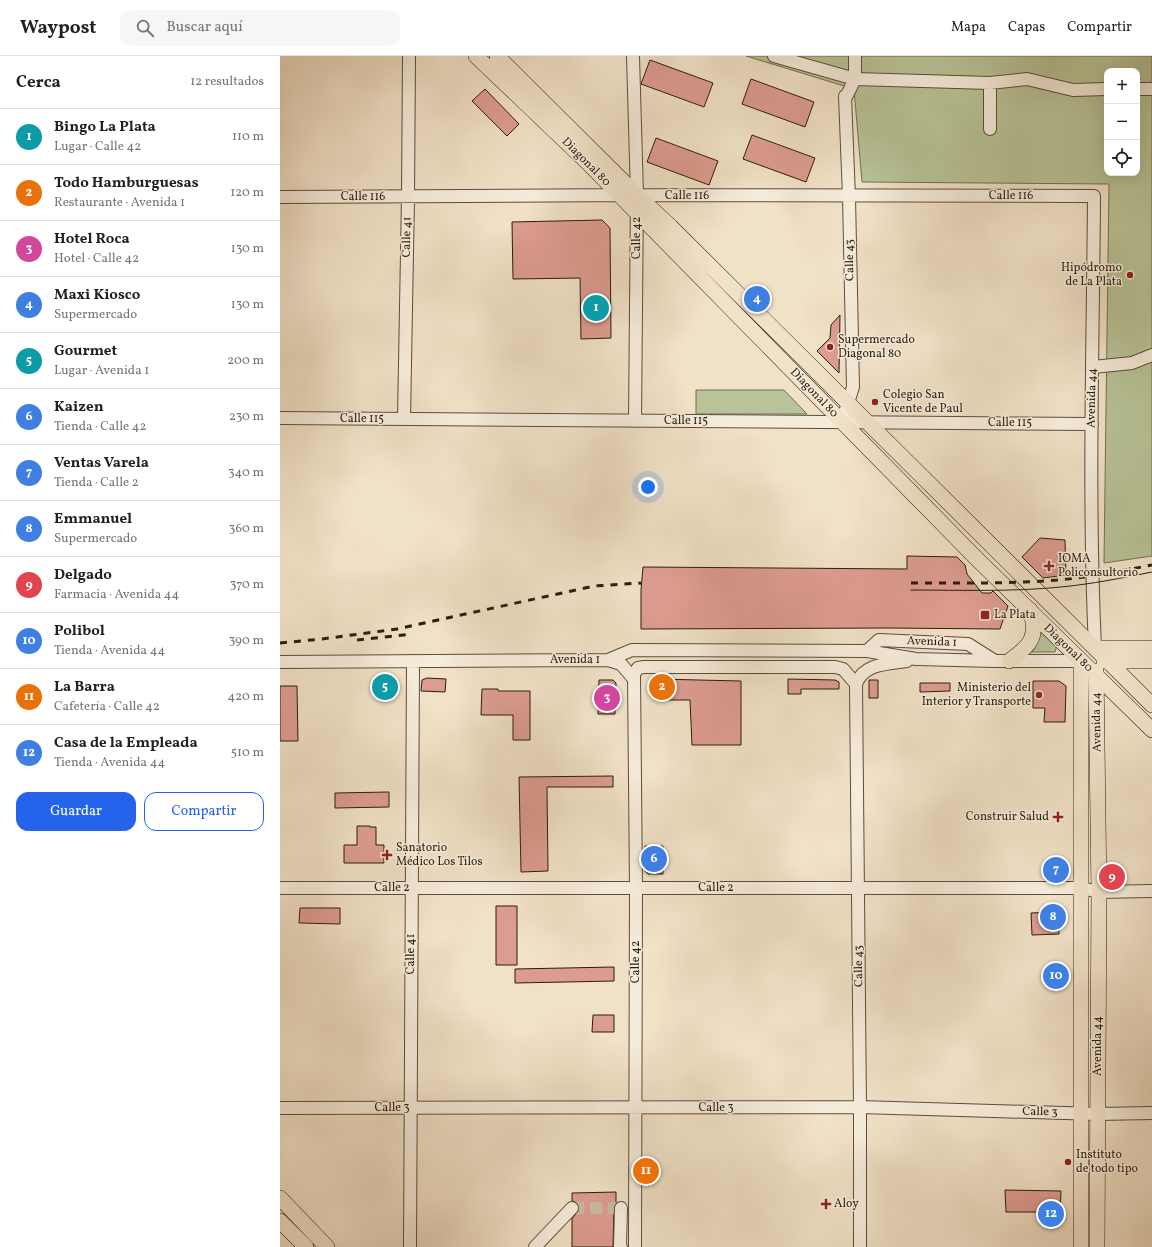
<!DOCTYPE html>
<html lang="es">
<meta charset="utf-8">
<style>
body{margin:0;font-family:Vollkorn,serif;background:#f6f6f6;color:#202124}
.controls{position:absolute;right:12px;top:12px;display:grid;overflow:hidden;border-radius:8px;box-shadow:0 4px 16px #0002}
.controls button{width:36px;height:36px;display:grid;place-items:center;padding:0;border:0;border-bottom:1px solid #e0e0e0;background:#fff;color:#202124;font:20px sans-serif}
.you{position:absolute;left:368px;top:431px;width:14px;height:14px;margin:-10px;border:3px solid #fff;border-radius:50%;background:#1a73e8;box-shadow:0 0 0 6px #1a73e833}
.badge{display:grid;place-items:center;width:26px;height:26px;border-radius:50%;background:#2563eb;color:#fff;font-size:13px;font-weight:700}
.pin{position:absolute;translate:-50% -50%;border:2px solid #fff;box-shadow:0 1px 4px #0006}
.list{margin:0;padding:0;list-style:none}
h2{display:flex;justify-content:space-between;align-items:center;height:52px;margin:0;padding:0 16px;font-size:17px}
h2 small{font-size:13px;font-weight:400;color:#757577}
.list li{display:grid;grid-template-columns:26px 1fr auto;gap:12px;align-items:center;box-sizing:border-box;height:56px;padding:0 16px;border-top:1px solid #e0e0e0}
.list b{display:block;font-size:15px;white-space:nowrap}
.list p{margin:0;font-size:13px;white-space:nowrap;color:#757577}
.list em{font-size:13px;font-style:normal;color:#757577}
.actions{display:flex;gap:8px;padding:12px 16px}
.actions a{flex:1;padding:9px 0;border:1px solid #2563eb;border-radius:12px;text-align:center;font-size:14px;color:#2563eb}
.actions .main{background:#2563eb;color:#fff}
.icon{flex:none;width:22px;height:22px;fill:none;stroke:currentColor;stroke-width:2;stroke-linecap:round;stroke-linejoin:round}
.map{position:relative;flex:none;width:872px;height:1191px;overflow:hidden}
header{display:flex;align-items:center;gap:24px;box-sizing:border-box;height:56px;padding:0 20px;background:#fff;border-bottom:1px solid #e0e0e0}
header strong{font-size:19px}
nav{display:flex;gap:22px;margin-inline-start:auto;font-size:14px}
.search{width:280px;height:36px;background:#f6f6f6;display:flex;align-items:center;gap:10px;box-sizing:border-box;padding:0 14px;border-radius:12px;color:#757577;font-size:15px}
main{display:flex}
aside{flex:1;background:#fff}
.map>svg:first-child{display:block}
.green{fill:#b8c397;stroke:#717052;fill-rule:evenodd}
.building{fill:#dd9c90;stroke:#2a1d0e}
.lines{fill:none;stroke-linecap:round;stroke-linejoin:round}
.minor-tunnel{stroke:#c9baa2;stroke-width:12;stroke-dasharray:12 6;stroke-linecap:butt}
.minor-casing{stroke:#5c4e3c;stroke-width:14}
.major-casing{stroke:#2a1d0e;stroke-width:16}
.minor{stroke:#f6ecdb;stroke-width:12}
.major{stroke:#f1e1c7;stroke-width:15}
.tram{stroke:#2a1d0e;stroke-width:1}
.rail{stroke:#2a1d0e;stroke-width:3;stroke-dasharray:7 7;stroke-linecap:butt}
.poi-dot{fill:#8f2418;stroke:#f6ecdb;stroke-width:1.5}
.labels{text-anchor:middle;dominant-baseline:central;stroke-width:3;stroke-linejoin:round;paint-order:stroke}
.street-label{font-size:12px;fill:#2a1d0e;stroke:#f6ecdb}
.poi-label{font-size:12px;fill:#2a1d0e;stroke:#f6ecdb;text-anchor:start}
</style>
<header>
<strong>Waypost</strong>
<div class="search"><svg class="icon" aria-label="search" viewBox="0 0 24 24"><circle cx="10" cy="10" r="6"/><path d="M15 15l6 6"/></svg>Buscar aquí</div>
<nav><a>Mapa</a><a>Capas</a><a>Compartir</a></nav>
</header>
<main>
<aside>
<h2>Cerca<small>12 resultados</small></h2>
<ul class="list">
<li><span class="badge" style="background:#0f9aa8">1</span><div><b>Bingo La Plata</b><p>Lugar · Calle 42</p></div><em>110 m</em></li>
<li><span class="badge" style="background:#e8710a">2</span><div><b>Todo Hamburguesas</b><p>Restaurante · Avenida 1</p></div><em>120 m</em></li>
<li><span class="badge" style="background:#d1479c">3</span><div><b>Hotel Roca</b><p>Hotel · Calle 42</p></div><em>130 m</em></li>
<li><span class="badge" style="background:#3f7fe0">4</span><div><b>Maxi Kiosco</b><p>Supermercado</p></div><em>130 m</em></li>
<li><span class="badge" style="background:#0f9aa8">5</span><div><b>Gourmet</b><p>Lugar · Avenida 1</p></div><em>200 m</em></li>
<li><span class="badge" style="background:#3f7fe0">6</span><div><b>Kaizen</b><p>Tienda · Calle 42</p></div><em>230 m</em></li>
<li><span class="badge" style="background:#3f7fe0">7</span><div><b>Ventas Varela</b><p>Tienda · Calle 2</p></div><em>340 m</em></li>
<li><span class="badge" style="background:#3f7fe0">8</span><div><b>Emmanuel</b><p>Supermercado</p></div><em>360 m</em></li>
<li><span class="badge" style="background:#e0444e">9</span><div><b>Delgado</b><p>Farmacia · Avenida 44</p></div><em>370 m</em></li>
<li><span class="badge" style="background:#3f7fe0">10</span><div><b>Polibol</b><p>Tienda · Avenida 44</p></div><em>390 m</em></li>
<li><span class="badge" style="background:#e8710a">11</span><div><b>La Barra</b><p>Cafetería · Calle 42</p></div><em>420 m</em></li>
<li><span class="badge" style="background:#3f7fe0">12</span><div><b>Casa de la Empleada</b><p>Tienda · Avenida 44</p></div><em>510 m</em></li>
</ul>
<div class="actions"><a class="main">Guardar</a><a>Compartir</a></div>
</aside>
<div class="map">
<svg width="872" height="1191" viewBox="0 0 872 1191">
<rect width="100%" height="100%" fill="#f1e1c7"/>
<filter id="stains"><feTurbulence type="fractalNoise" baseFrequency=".005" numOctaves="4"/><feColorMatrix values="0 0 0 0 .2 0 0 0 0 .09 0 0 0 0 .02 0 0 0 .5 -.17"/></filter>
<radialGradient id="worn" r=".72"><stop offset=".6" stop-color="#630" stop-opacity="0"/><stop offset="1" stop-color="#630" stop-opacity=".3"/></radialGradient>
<!-- green -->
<path class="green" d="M466,0H872V500L824,507L829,128L582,126L574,33ZM827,15H857V117H827Z
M416,334H504L527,358H416Z
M761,575L776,589V593L775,596H744Z"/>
<!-- building -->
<path class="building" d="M370,4L433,27L424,51L361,28Z
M471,23L534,46L525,71L462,48Z
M205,33L239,68L227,80L192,45Z
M472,79L535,102L526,126L463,103Z
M376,82L438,105L429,129L367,106Z
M322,164L330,172L331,282L301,283L300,222L233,223L232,166Z
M560,259L559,317L537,295L550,282L551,269Z
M760,482L785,484L786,519L763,522L742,501Z
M627,500L677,501L685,509L687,518L702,537H711L713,535L728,550L720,573L607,572L361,573V534L363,511L627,513Z
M100,621H111L112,638L99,637Z
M147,622L166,623L165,636L141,635L142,624Z
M377,623L461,625V689H412L410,644H386V638L377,639Z
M508,623L555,624L559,626V633H521V638H508Z
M319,624H333L336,627L335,658H318Z
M589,624H598V642H589Z
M753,625H779L786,630L785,666H764L765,652H753Z
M640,627H670V635L640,636Z
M0,630H17L18,685H0Z
M202,633H218V635H250V684H233V659H201Z
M333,720V731H267L268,815L241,816L239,721Z
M109,736V751L55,752V737Z
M77,770H90V771H96V789H104V807H64V789H77Z
M365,790H383V818H368L365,815Z
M216,850H237V909H216Z
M20,852H60V868L19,867Z
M774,856L778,861L779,878L752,879L751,857Z
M334,911V925L235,927V913Z
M313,959H334V976H312Z
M725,1134L781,1135L780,1156H726Z
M336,1136V1147L334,1152L333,1191H292V1163L299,1153L297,1147L292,1145V1137Z"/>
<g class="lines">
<!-- minor-tunnel -->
<path class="minor-tunnel" d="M292,1152H336"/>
<!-- minor casing -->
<g class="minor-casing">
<path id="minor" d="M353,0L357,139L355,365
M494,0L575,23L710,27L747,23L793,34L827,33
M710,27V73
M857,33H872
M565,43L575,23V0
M0,141L357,139L814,140C813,291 808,442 815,592
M813,311L852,307L872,299
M0,362L812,368
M124,363L128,141L129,0
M562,366L573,331L569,141L565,40
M587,595L599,584L688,588L715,605
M328,604L341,608L353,622
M0,606L328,604L352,594L587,595L636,603L715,605H801
M0,832H801L819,836L872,835
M0,1052L580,1051L817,1058L872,1057
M341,1152L340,1190L341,1191
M130,1191L133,605
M255,1191L292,1152
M355,1191L356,832L354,618L358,612L364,611H555L563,613L576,628
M580,1191V1051L576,628C584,607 608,608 627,605"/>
</g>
<!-- major casing -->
<g class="major-casing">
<path id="major" d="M196,0L307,106L696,502L872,674
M217,0L357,139L391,171L872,649
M815,592H872
M729,605C750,590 759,581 750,554
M801,605V1191
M824,605H872
M816,615L819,836L817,1191
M0,1142L47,1191
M0,1165L26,1191"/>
</g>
<!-- minor -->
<use href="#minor" class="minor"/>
<!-- major -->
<use href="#major" class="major"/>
<!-- tram -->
<path class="tram" d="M631,534C681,534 731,536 781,531C812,528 842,522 872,516"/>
<!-- rail -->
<path class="rail" d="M631,527C680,527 729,528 778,524C810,521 841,515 872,509
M77,584L132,578
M0,587L42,583L117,573L314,530L361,527"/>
</g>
<!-- markers -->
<g class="poi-dot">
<circle cx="850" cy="219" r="4"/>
<circle cx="550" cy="291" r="4"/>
<circle cx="595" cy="346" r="4"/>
<path d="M767 504h4v4h4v4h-4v4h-4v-4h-4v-4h4z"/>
<rect x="700" y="554" width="10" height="10" rx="2"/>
<circle cx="759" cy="639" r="4"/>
<path d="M776 755h4v4h4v4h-4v4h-4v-4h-4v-4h4z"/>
<path d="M105 793h4v4h4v4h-4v4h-4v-4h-4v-4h4z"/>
<circle cx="788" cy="1106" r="4"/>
<path d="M544 1142h4v4h4v4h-4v4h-4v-4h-4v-4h4z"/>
</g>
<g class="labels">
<!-- street labels -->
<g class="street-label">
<text transform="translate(306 106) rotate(45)">Diagonal 80</text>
<text x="407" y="140">Calle 116</text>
<text x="731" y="140">Calle 116</text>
<text x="83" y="141">Calle 116</text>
<text transform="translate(127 181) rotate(-89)">Calle 41</text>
<text transform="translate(357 182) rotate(-90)">Calle 42</text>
<text transform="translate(570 204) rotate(-91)">Calle 43</text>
<text transform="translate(534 337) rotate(46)">Diagonal 80</text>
<text transform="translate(812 342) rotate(-89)">Avenida 44</text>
<text x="82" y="363">Calle 115</text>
<text x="406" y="365">Calle 115</text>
<text x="730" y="367">Calle 115</text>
<text transform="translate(652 586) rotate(2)">Avenida 1</text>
<text transform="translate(788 592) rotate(44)">Diagonal 80</text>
<text x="295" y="604">Avenida 1</text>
<text transform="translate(817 666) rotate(-91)">Avenida 44</text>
<text x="112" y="832">Calle 2</text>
<text x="436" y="832">Calle 2</text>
<text transform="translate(131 898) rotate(-90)">Calle 41</text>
<text transform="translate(356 906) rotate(-90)">Calle 42</text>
<text transform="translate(579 910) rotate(-91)">Calle 43</text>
<text transform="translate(818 990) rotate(-90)">Avenida 44</text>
<text x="112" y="1052">Calle 3</text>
<text x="436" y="1052">Calle 3</text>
<text transform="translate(760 1056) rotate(1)">Calle 3</text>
</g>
<!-- poi labels -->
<g class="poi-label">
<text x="842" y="212" text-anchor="end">Hipódromo<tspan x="842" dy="14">de La Plata</tspan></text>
<text x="558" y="284">Supermercado<tspan x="558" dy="14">Diagonal 80</tspan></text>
<text x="603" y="339">Colegio San<tspan x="603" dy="14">Vicente de Paul</tspan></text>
<text x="778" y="503">IOMA<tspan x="778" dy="14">Policonsultorio</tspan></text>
<text x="714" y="559">La Plata</text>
<text x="751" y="632" text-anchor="end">Ministerio del<tspan x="751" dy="14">Interior y Transporte</tspan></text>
<text x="769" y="761" text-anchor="end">Construir Salud</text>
<text x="116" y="792">Sanatorio<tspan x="116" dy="14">Médico Los Tilos</tspan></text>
<text x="796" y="1099">Instituto<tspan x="796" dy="14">de todo tipo</tspan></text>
<text x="554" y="1148">Aloy</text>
</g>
</g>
<rect width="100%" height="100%" filter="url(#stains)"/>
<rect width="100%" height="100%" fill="url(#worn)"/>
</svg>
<div class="controls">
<button>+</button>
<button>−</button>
<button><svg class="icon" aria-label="locate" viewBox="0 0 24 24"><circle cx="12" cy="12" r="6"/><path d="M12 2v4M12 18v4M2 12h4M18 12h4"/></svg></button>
</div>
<div class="you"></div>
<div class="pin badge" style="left:316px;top:252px;background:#0f9aa8">1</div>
<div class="pin badge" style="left:382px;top:631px;background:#e8710a">2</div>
<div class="pin badge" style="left:327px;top:642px;background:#d1479c">3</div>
<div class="pin badge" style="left:477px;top:243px;background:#3f7fe0">4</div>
<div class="pin badge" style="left:105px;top:631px;background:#0f9aa8">5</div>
<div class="pin badge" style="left:374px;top:803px;background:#3f7fe0">6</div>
<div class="pin badge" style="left:776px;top:814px;background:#3f7fe0">7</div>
<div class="pin badge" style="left:773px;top:861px;background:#3f7fe0">8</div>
<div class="pin badge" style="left:832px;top:821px;background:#e0444e">9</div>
<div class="pin badge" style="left:776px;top:920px;background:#3f7fe0">10</div>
<div class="pin badge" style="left:366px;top:1115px;background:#e8710a">11</div>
<div class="pin badge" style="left:771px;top:1158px;background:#3f7fe0">12</div>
</div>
</main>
